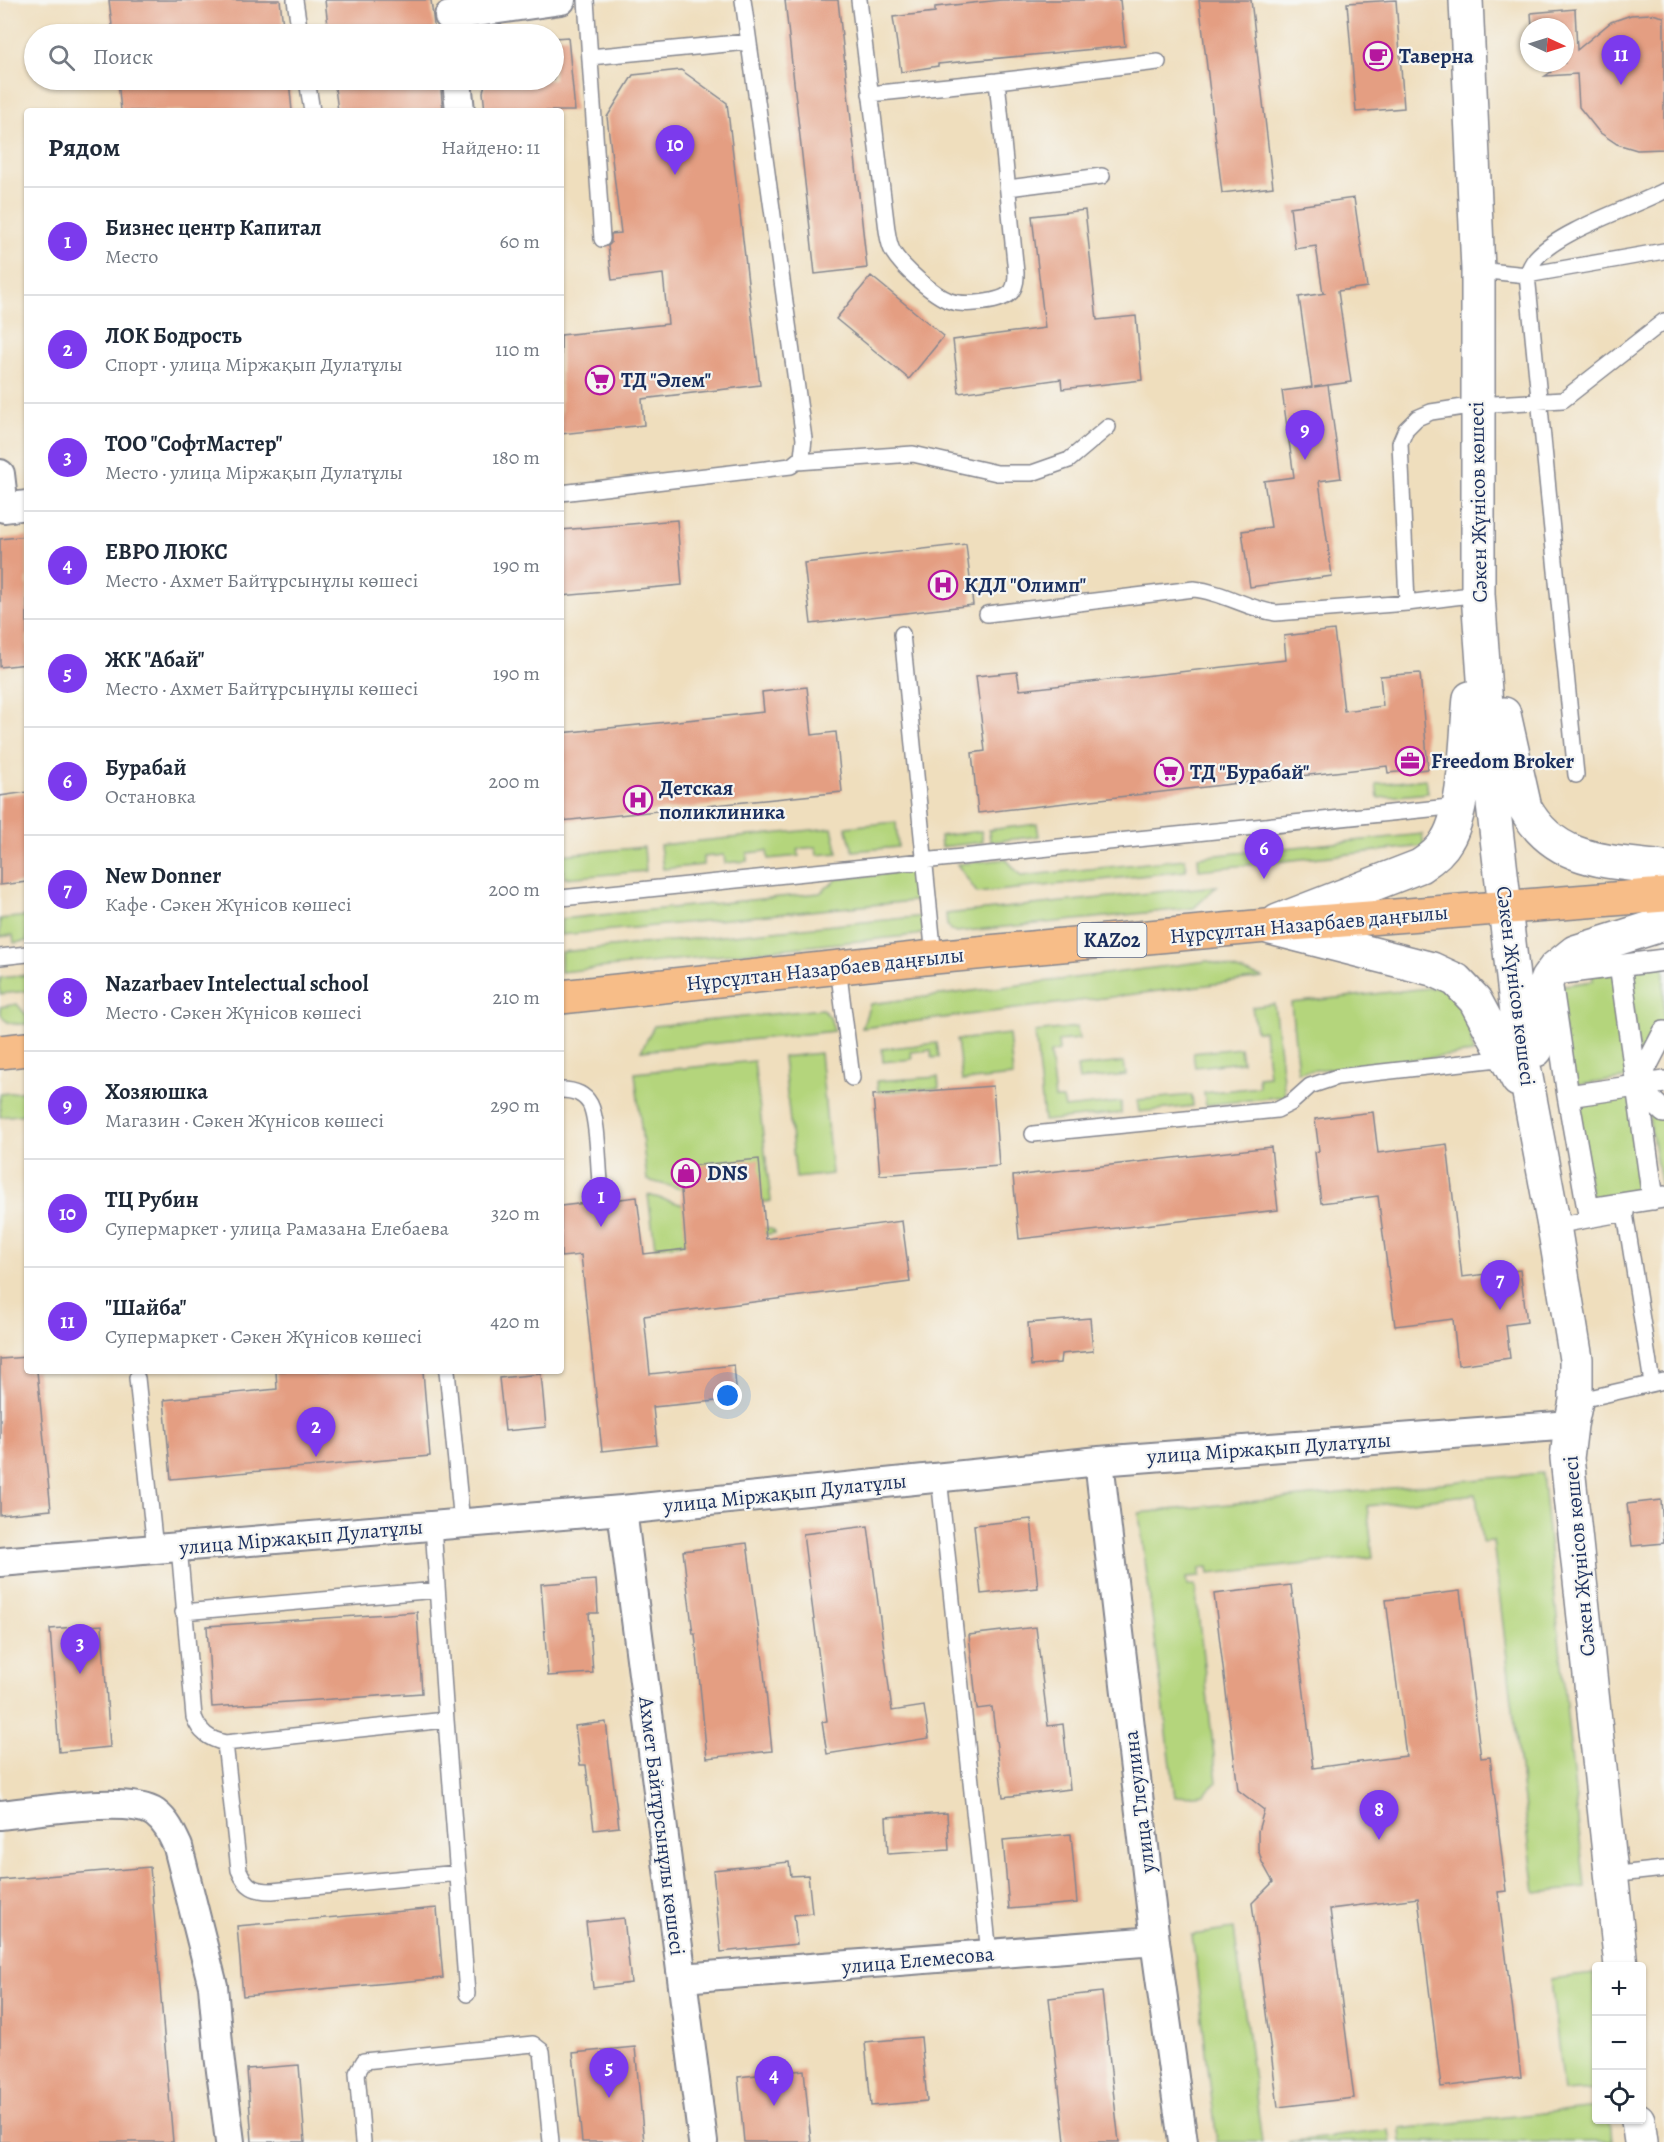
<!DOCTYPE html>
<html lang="ru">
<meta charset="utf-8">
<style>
body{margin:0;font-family:Alegreya,serif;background:#f2f2f3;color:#1f2937}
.controls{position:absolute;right:18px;bottom:18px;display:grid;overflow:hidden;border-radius:6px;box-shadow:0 2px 4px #0004}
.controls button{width:54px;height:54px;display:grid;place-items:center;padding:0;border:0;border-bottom:2px solid #e0e1e3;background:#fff;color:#1f2937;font:30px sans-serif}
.compass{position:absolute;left:1520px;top:18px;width:54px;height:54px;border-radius:50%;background:#fff;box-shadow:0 2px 4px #0004;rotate:94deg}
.you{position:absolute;left:728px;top:1396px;width:21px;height:21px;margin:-15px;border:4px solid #fff;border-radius:50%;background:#1a73e8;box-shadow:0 0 0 9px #1a73e833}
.badge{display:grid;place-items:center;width:39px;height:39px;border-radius:50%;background:#7c3aed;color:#fff;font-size:20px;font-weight:700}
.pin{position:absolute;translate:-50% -50px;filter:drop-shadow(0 2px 3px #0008)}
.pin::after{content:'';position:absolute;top:32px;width:21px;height:18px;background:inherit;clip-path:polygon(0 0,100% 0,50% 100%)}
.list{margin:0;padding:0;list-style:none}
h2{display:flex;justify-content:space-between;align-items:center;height:78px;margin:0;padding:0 24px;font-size:26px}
h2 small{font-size:20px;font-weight:400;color:#747a83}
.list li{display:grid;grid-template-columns:39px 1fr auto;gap:18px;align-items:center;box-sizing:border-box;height:108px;padding:0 24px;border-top:2px solid #e0e1e3}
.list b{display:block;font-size:22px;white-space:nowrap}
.list p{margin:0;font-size:20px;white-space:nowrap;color:#747a83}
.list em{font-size:20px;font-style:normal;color:#747a83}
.icon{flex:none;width:33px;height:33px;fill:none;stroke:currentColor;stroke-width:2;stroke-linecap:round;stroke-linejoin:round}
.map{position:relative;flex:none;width:1664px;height:2142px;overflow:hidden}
.search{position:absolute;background:#fff;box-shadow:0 2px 4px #0004;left:24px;top:24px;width:540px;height:66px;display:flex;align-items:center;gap:15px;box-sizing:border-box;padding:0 21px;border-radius:33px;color:#747a83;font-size:22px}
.panel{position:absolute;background:#fff;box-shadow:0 2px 4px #0004;left:24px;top:108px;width:540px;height:1266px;border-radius:6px}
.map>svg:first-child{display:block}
.green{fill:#b4d57c;stroke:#68826d;stroke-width:1.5}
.building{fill:#e49e82}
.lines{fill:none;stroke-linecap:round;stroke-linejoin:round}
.service-casing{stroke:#85868e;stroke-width:18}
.pedestrian-casing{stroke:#85868e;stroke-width:24}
.minor-casing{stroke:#85868e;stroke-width:32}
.tertiary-casing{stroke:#85868e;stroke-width:36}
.trunk-casing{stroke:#85868e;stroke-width:36}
.service{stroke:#fff;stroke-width:15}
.pedestrian{stroke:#fff;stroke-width:21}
.minor{stroke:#fff;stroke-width:28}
.tertiary{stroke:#fff;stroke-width:33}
.trunk{stroke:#f7bd88;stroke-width:33}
.labels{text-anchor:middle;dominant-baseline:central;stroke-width:4.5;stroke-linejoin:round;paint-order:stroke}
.shield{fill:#f6f6f2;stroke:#5d6b8a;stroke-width:1.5}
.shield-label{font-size:20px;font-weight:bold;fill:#1b2f5e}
.poi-label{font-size:21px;font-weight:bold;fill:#1b2f5e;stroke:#f6f6f2;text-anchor:start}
.street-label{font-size:21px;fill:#1b2f5e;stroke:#f6f6f2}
</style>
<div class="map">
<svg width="1664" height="2142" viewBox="0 0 1664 2142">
<rect width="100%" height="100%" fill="#f6f6f2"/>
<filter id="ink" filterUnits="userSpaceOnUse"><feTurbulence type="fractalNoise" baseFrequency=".0167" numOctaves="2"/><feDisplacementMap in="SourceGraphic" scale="12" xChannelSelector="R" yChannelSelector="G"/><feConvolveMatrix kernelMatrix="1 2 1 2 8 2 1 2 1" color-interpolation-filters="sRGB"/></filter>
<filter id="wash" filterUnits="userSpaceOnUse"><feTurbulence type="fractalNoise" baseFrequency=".008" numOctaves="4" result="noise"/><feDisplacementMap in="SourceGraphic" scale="24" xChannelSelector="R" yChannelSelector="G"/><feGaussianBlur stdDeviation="1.35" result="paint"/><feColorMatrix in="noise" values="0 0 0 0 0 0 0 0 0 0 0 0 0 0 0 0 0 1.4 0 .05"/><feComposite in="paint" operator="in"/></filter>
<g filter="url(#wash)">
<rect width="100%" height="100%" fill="#efdebd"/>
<!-- green -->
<path class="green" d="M1426,779L1428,793L1378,798L1376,784Z
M896,822L898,847L853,851L846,827Z
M1037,824L1039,836L990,842L989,830Z
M832,828L838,853L817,855L816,847L798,849L799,856L768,859L767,851L747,853V861L725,863L724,855L703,857V865L663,869L660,845Z
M981,831L983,842L941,847L940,836Z
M1422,834L1424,846L1199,870L1198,857Z
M644,847L646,871L565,878L564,870H561V855Z
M1006,859L1021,876L1185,859L1186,871L977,893L957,864Z
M908,871L921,887L923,900L561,935V919L820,893L837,879Z
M1217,886L1194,908L956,932L950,930L947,925L946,914Z
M27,916V941L14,943L13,935L0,937V919Z
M925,916L926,928L923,933L916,935L561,972V952Z
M1208,961L1263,978L862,1028L870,1004Z
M1664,964V1020L1640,1065L1628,968Z
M1616,970L1630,1078L1571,1086L1558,986L1593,981L1592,973Z
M27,975V991L0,994V978Z
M1465,984L1473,1053L1298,1072L1291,1003Z
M17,1004L27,1016V1024C13,1025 0,1024 0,1007Z
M1274,1004L1285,1096L1206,1105L1204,1093L1259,1087L1258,1077L1269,1076L1264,1031H1256L1252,1007Z
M822,1009L830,1017L834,1031L641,1051L654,1026Z
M1077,1027L1079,1039L1058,1041L1059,1051L1050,1053L1055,1099H1063L1065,1108L1121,1102V1113L1044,1121L1035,1032Z
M1009,1034L1013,1076L962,1081L957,1040Z
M937,1043L939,1057L932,1058L931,1050L911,1052L912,1059L883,1062L882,1049Z
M1240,1048L1242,1062L1195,1067L1193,1053Z
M820,1053L832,1174L796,1178L783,1057Z
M754,1061L771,1201L741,1205L647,1180L635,1073Z
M1124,1062L1126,1075L1079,1080L1077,1067Z
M938,1077L939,1088L878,1092L877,1081Z
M27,1091V1114L0,1117V1094Z
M1192,1095L1193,1106L1139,1112L1137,1100Z
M1632,1096L1648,1191L1592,1201L1576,1106Z
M1647,1105L1664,1121V1188H1661Z
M648,1195L774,1230L775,1233L655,1247Z
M1542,1473L1585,1888L1535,1893L1493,1541L1482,1542L1476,1494L1367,1506L1373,1557L1209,1574L1208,1567L1200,1568V1577L1186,1578L1187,1586L1195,1585L1217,1782L1204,1794L1175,1797L1139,1513Z
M1234,1929L1262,2142H1217L1192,1935Z
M1594,1974L1596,1995V2090L1563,2092L1551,1979Z
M1596,2107V2120H1610L1612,2142H1401L1400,2129Z
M1389,2130L1391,2142H1287Z"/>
<g id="blocks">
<!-- building -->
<path class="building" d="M109,0H280L284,34H113Z
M325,0H431L435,34H329Z
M785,0H838L867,268L815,274Z
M1001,0H1120L1125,46L938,64V66L901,72L893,17L935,12V7Z
M1199,0H1251L1273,187L1222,193Z
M1396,0L1404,108L1356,112L1347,3Z
M1575,9L1577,50L1611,22L1631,15L1652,14L1664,17V149L1637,150L1617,144L1599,132L1579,107L1577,74L1545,76L1551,72L1544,63H1565V27H1532L1531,13Z
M568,37L575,111H485L483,92L486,80H554V38Z
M681,70L727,103L760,385L642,399L644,425L561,434V335L668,324L663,274L612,280L608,246L611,243V234L621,233L607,117L633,75Z
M118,80H289L292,111H121Z
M334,80H440L443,111H338Z
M1354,198L1367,287L1338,291L1351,382L1314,387L1328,385L1341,478L1319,481L1332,576L1250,587L1242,531L1271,527L1264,481L1294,477L1282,391L1312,387L1299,297L1326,293H1323L1316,246L1295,249L1290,207Z
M1085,210L1097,320L1136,316L1142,380L1062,389L1061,379L959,393L953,340L1045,328L1032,216Z
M871,276L944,336L909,379L836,319Z
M677,520L682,585L561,596V530Z
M27,536V664L0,667V539Z
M966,544L973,605L811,624L804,563Z
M1334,630L1344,711L1383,706L1380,676L1420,673L1428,769L1388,773L1387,766L978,813L972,753L985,751L976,676L1017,672L1020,690L1286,660L1284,636Z
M807,687L812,735L836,732L842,792L561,821V733L764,712L762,692Z
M27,792V882L0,885V796Z
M993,1086L999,1166L880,1175L873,1095Z
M1373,1112L1378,1153L1447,1144L1462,1277L1520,1270L1527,1322L1506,1325L1510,1358L1458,1365L1453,1319L1395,1326L1378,1196L1321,1203L1315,1152L1319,1151L1315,1119Z
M1271,1147L1278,1210L1019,1239L1013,1176Z
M759,1159L766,1239L902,1221L910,1282L644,1316L650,1374L734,1365L737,1399L653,1407L657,1445L602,1451L581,1255L561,1257V1206L637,1197L644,1254L686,1249L679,1167Z
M1090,1318L1093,1351L1061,1354L1060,1363L1031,1366L1028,1323Z
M27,1357V1371H37L51,1510L0,1515V1359Z
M276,1371H423L430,1456L171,1479L164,1400L277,1389Z
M541,1374L546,1427L505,1431L499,1378Z
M1661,1500L1664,1543L1632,1546L1627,1504Z
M1031,1519L1038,1588L981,1594L974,1525Z
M868,1526L892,1711L924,1706L929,1738L827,1754L822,1722L827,1721L803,1534Z
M747,1543L763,1662L772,1751L707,1758L695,1634H693L683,1551Z
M596,1580L598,1613H589L593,1673L548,1676L541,1584Z
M1291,1585L1313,1768L1406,1756L1386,1600L1460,1591L1481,1758L1490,1757L1506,1891L1498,1892L1521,2077L1441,2087L1418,1898L1330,1909L1354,2098L1278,2107L1252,1903L1273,1882L1262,1862L1258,1849V1831L1264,1810L1238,1790L1214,1594Z
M417,1612L422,1693L212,1707L207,1626Z
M102,1625L110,1747L59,1752L50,1629Z
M1036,1627L1048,1726L1063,1724L1070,1789L1003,1797L992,1707L977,1709L969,1635Z
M606,1722L619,1827L594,1830L586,1765H580L575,1726Z
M947,1813L949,1850L888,1854L886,1817Z
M1071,1834L1077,1903L1009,1909L1003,1840Z
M789,1862L791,1876L808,1875L812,1913L794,1915L797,1944L721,1952L713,1870Z
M150,1867L173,2142H0V1880Z
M437,1908L443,1978L243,1996L237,1926Z
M624,1918L631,1983L593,1988L586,1922Z
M1102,1992L1119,2142H1065L1049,1998Z
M921,2037L927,2101L871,2106L865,2042Z
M635,2047L644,2142H582L573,2053Z
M299,2065L305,2142H252L247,2069Z
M804,2070L811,2142H744L738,2077Z"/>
</g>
</g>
<g filter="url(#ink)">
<use href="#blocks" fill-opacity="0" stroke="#85868e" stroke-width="1.5"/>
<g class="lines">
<!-- service casing -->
<g class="service-casing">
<path id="service" d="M295,0L300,34
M586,0L602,239
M859,0L887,230C888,237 889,245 893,252C902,267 933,295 950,301C964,306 1003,303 1012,291C1016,285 1016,279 1016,273L997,81L870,94
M590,57L748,42
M307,80L312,111
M997,81L1158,62
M1008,188L1102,176
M1478,270L1527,275L1664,251
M797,462L913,454L997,473H1032L1069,460L1108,427
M561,493L791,466L802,457L804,439L743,0
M1407,603L1400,443L1406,429L1417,418L1431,412L1477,405L1563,400L1664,321
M987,614L1194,589C1224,592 1247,609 1276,613L1407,603L1478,594
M902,634L934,957
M1576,775L1527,275C1529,269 1532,263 1536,258C1561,230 1629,209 1664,191
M561,898L1459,806
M0,957L27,954
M838,967L852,1078
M561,1090C572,1090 584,1093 590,1104C598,1119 598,1162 600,1181
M1033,1134L1277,1110L1291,1103L1310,1086L1337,1077L1507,1058
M1625,1213L1652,1383
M1554,1226L1626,1213
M447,1371L462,1523
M137,1378L155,1549
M1576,1401L1664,1381
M939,1477L989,1954
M179,1547L194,1717C200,1733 209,1739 225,1743L446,1720L433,1526
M183,1612L437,1590
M446,1720L467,1994
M225,1743L239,1870C246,1887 254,1891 272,1891L458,1873
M1610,1875L1664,1869
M363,2142L357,2073L364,2061L533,2044L542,2051L551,2142"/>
</g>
<!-- pedestrian casing -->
<g class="pedestrian-casing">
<path id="pedestrian" d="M1620,965L1653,1199
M1563,973L1664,960
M1552,987L1568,1096L1588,1209L1664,1197
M1664,1032L1636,1086L1664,1112
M1568,1096L1664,1082"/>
</g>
<!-- minor casing -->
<g class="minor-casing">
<path id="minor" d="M449,16L561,0
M457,80L460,111
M0,474L4,508L27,505
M1099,1461L1155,1941L1183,2142
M622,1510L703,2142
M0,1562L622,1510L1099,1461L1571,1425
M0,1815C35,1812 128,1795 155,1813C167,1822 172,1834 178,1847L213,1986L219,2055L230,2142
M682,1978L1155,1941"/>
</g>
<!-- tertiary casing -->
<g class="tertiary-casing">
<path id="tertiary" d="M1466,0L1478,270V594L1493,803L1522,1056L1554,1226L1576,1359V1401L1571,1425L1567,1458L1621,1966
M1504,714L1525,808C1555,863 1608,861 1664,868
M1278,921L1420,866C1431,859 1441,851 1447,840C1466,809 1466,736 1470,698
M1271,928L1432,969L1456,980L1475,1000L1518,1080
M1536,1050L1542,992L1547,979L1555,968L1575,952L1664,924
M1638,2120L1641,2142"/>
</g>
<!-- trunk casing -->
<g class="trunk-casing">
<path id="trunk" d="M561,997L934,957L1266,926L1664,895
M0,1052L27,1049"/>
</g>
<!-- service -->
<use href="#service" class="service"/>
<!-- pedestrian -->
<use href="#pedestrian" class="pedestrian"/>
<!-- minor -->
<use href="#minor" class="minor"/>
<!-- tertiary -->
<use href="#tertiary" class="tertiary"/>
<!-- trunk -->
<use href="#trunk" class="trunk"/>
</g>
</g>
<!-- icons -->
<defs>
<g id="cafe-ring" transform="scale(1.5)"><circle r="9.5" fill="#f6f6f2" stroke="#b5179e" stroke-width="1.5"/><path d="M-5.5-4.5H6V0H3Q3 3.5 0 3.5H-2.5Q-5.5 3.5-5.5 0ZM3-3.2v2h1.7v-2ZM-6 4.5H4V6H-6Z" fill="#b5179e"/></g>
<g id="supermarket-ring" transform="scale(1.5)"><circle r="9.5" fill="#f6f6f2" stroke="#b5179e" stroke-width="1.5"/><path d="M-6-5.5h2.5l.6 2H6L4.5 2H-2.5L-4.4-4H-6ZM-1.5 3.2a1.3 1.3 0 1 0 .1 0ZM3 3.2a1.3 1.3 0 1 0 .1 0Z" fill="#b5179e"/></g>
<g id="hospital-ring" transform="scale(1.5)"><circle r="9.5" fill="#f6f6f2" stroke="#b5179e" stroke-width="1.5"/><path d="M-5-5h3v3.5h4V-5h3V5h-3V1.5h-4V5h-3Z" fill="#b5179e"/></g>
<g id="office-ring" transform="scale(1.5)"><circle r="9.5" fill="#f6f6f2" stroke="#b5179e" stroke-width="1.5"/><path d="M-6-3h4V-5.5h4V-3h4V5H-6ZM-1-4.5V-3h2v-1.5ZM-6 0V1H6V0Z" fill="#b5179e"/></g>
<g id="shop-ring" transform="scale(1.5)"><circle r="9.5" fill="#f6f6f2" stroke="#b5179e" stroke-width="1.5"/><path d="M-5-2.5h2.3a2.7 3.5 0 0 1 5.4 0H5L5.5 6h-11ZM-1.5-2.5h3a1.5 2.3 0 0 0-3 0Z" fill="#b5179e"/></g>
</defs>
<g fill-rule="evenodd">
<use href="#cafe-ring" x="1378" y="56"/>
<use href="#supermarket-ring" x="600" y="380"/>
<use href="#hospital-ring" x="943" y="585"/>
<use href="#office-ring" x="1410" y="761"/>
<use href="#supermarket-ring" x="1169" y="772"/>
<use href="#hospital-ring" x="638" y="800"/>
<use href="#shop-ring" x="686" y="1173"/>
</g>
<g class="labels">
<!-- shield labels -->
<rect class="shield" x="1077.5" y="923" width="69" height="34" rx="4.5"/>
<g class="shield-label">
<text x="1112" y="940">KАZ02</text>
</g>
<!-- poi labels -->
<g class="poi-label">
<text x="1399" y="56">Таверна</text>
<text x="621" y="380">ТД "Әлем"</text>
<text x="964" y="585">КДЛ "Олимп"</text>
<text x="1431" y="761">Freedom Broker</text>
<text x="1190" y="772">ТД "Бурабай"</text>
<text x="659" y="788">Детская<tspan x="659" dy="24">поликлиника</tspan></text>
<text x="707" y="1173">DNS</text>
</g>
<!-- street labels -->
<g class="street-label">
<text transform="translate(1478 502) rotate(-91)">Сәкен Жүнісов көшесі</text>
<text transform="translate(1309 924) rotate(-5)">Нұрсұлтан Назарбаев даңғылы</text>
<text transform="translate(825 969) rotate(-6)">Нұрсұлтан Назарбаев даңғылы</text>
<text transform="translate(1516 986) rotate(83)">Сәкен Жүнісов көшесі</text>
<text transform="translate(1269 1448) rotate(-4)">улица Міржақып Дулатұлы</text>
<text transform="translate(785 1493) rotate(-6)">улица Міржақып Дулатұлы</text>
<text transform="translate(301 1537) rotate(-5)">улица Міржақып Дулатұлы</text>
<text transform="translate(1579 1556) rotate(-95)">Сәкен Жүнісов көшесі</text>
<text transform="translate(1139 1802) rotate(-97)">улица Тлеулина</text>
<text transform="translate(662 1826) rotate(83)">Ахмет Байтұрсынұлы көшесі</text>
<text transform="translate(918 1960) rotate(-5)">улица Елемесова</text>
</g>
</g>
</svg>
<div class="controls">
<button>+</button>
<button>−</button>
<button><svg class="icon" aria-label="locate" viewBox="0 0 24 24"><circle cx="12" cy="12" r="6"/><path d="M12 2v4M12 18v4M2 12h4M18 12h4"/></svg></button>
</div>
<svg class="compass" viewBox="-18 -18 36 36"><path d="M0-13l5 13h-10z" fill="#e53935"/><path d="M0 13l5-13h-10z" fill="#747a83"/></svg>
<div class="you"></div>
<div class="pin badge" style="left:601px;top:1227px">1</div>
<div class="pin badge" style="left:316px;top:1457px">2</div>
<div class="pin badge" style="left:80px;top:1674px">3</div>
<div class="pin badge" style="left:774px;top:2106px">4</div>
<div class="pin badge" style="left:609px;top:2098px">5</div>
<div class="pin badge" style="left:1264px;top:879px">6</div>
<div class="pin badge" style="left:1500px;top:1310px">7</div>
<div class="pin badge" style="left:1379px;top:1840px">8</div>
<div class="pin badge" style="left:1305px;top:460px">9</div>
<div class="pin badge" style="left:675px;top:175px">10</div>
<div class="pin badge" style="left:1621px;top:85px">11</div>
<div class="search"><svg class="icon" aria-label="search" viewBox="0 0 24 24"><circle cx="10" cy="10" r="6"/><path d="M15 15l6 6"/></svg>Поиск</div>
<section class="panel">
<h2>Рядом<small>Найдено: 11</small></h2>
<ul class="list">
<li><span class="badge">1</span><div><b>Бизнес центр Капитал</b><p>Место</p></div><em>60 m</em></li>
<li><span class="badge">2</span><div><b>ЛОК Бодрость</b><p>Спорт · улица Міржақып Дулатұлы</p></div><em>110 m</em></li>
<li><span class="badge">3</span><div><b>ТОО &quot;СофтМастер&quot;</b><p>Место · улица Міржақып Дулатұлы</p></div><em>180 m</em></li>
<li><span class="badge">4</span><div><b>ЕВРО ЛЮКС</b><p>Место · Ахмет Байтұрсынұлы көшесі</p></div><em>190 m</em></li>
<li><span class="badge">5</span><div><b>ЖК &quot;Абай&quot;</b><p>Место · Ахмет Байтұрсынұлы көшесі</p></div><em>190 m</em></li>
<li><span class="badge">6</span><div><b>Бурабай</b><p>Остановка</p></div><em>200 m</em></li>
<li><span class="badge">7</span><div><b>New Donner</b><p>Кафе · Сәкен Жүнісов көшесі</p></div><em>200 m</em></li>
<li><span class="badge">8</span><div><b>Nazarbaev Intelectual school</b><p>Место · Сәкен Жүнісов көшесі</p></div><em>210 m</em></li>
<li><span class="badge">9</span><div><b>Хозяюшка</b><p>Магазин · Сәкен Жүнісов көшесі</p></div><em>290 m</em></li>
<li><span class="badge">10</span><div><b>ТЦ Рубин</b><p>Супермаркет · улица Рамазана Елебаева</p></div><em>320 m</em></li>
<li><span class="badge">11</span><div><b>&quot;Шайба&quot;</b><p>Супермаркет · Сәкен Жүнісов көшесі</p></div><em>420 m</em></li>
</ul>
</section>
</div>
